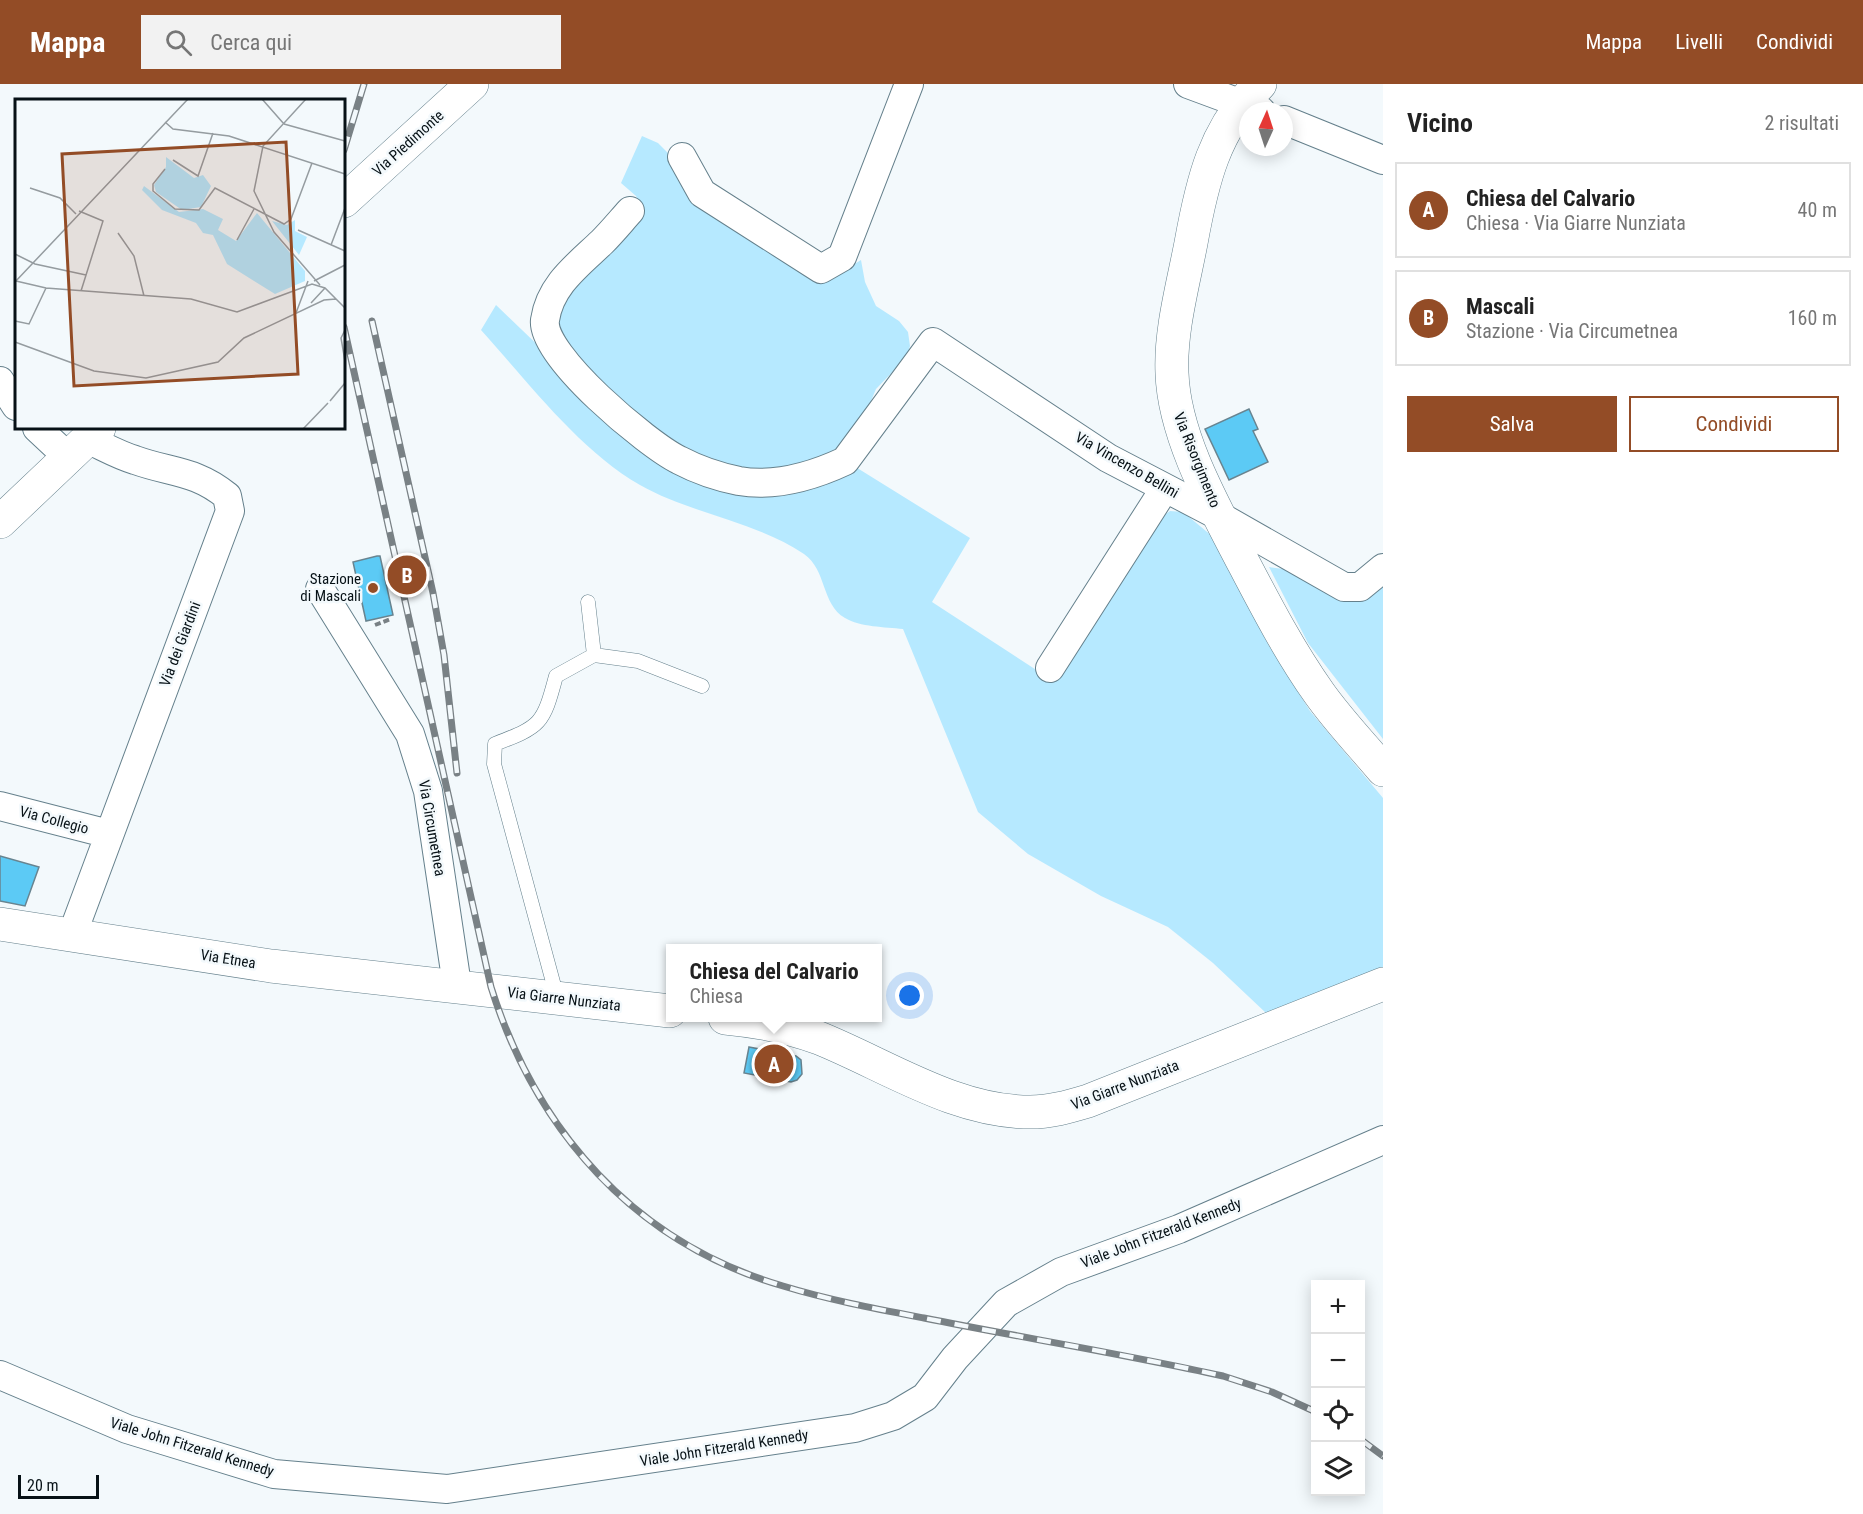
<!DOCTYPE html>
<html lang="it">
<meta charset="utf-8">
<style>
body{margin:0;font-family:"Roboto Condensed",sans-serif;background:#f2f2f2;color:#222}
.controls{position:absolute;right:18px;bottom:18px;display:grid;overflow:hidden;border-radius:0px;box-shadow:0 3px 15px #0003}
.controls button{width:54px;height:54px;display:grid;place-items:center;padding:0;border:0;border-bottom:2px solid #e0e0e0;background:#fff;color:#222;font:30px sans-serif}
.compass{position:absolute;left:1239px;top:18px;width:54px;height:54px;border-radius:50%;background:#fff;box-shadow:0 3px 15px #0003;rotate:3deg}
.scale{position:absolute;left:18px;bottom:15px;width:81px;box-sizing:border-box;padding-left:6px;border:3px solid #071116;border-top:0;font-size:16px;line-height:21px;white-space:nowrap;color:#071116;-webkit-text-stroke:4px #f3f9fc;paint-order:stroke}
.you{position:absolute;left:910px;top:912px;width:21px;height:21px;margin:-15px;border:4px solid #fff;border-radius:50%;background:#1a73e8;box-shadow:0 0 0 9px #1a73e833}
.badge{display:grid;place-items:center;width:39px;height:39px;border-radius:50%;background:#934c26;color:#fff;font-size:20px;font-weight:700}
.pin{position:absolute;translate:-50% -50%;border:3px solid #fff;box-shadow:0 2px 6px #0006}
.popup{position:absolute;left:666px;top:860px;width:216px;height:78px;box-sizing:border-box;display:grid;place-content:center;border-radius:0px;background:#fff;filter:drop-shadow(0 2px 4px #0005);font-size:20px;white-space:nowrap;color:#767676}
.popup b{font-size:22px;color:#222}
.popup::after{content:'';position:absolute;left:50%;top:100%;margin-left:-12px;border:12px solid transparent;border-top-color:#fff}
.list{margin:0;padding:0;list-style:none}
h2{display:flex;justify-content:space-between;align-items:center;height:78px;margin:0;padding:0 24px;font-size:26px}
h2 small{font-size:20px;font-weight:400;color:#767676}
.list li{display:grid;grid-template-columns:39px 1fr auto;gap:18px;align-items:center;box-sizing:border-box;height:96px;margin:0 12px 12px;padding:0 12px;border:2px solid #e0e0e0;border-radius:0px}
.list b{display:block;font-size:22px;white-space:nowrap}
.list p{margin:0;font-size:20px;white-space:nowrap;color:#767676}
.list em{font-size:20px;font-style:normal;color:#767676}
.actions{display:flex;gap:12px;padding:18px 24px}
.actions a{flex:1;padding:14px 0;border:2px solid #934c26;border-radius:0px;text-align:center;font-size:21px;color:#934c26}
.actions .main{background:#934c26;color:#fff}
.icon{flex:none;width:33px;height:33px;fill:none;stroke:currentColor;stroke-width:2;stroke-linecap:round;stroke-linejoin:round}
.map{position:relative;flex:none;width:1383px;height:1430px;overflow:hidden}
header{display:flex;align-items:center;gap:36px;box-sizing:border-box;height:84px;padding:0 30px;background:#934c26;color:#fff}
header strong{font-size:28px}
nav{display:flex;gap:33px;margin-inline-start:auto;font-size:21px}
.search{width:420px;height:54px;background:#f2f2f2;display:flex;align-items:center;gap:15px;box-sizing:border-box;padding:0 21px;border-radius:0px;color:#767676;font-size:22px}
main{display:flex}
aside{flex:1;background:#fff}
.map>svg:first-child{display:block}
.green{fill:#b6e9ff}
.building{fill:#5ccaf5;stroke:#688490;stroke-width:1.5}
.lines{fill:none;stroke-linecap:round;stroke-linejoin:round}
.lane-casing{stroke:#65808c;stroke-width:15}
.street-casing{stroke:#65808c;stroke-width:30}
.secondary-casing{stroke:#65808c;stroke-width:34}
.path{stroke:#798185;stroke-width:4;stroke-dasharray:6 3;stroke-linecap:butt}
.lane{stroke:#fff;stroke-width:14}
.street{stroke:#fff;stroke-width:28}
.secondary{stroke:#fff;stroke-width:33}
.rail-casing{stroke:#798185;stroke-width:7}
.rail{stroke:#f3f9fc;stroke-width:4.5;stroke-dasharray:14;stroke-linecap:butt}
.poi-dot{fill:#934c26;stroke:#f3f9fc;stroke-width:2}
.labels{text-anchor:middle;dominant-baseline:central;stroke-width:5;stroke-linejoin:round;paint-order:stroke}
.street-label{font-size:15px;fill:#071116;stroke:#f3f9fc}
.poi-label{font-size:15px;fill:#071116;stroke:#f3f9fc;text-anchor:end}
.inset-road{fill:none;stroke:#959ca0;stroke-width:1.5}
.view{fill:#934c26;fill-opacity:0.15;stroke:#934c26;stroke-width:3}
.inset-edge{fill:none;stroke:#071116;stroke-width:3}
</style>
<header>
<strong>Mappa</strong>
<div class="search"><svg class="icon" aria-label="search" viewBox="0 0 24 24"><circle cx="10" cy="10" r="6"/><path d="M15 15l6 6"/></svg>Cerca qui</div>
<nav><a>Mappa</a><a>Livelli</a><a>Condividi</a></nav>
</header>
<main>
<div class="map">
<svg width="1383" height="1430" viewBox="0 0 1383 1430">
<rect width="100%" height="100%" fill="#f3f9fc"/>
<!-- green -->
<path class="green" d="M642,52L658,59L673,74L843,187L861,176L865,198L876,222L899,237L908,248L910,262L907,273L876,305L866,329L838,370L803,385L723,386L629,332L556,253L559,222L642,125L636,112L621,99Z
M496,221L627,347L703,393L854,382L970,454L932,518L1044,591L1161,433L1170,427L1183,428L1212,452L1268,560L1310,627L1383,714V888L1266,929L1213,879L1168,843L1101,812L1028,770L978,728L903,545C885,543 860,543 845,534C821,520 827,486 804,470C755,437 691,430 640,401C579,366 528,298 481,246Z
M1269,483L1383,498V655L1308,559Z"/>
<!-- building -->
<path class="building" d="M1249,325L1258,345L1253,347L1268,378L1229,396L1205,345Z
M377,472H380L393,531L366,537L353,478Z
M0,772L39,783L25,822L0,817Z
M749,963L796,972L801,976L802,990L797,996L791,998L744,989Z"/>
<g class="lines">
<!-- lane casing -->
<g class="lane-casing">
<path id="lane" d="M588,518L594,571
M557,913L494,680L495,660C541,642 543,641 556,592L594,571L638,577L702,602"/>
</g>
<!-- street casing -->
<g class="street-casing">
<path id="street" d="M1188,0L1261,27
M1284,36L1383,76
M682,73L702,109L821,185L842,173L909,0
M630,127C621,137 612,148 602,158C578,181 550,201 545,236C540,271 648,361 679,376C698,386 719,393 739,397C775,403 813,392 845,377L933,258L1108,374L1221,433L1344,503H1360L1383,484
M0,297L16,322
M37,344L68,373
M320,505L410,650L428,707L457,901
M1050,584L1165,404
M0,722L109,750
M72,851L230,427L227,412C195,386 171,389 135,376C118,371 103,362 87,355
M0,1291L127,1345L274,1390L447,1405L855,1344L893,1332L925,1313L955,1274L1006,1219L1061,1188L1179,1145L1383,1056"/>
</g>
<!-- secondary casing -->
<g class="secondary-casing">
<path id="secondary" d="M1260,0C1214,45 1202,98 1191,159C1183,201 1170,247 1172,289C1174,353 1215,424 1244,480C1267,524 1290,568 1319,609C1338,636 1362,661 1383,686
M344,117L472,0
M0,438L99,344
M0,840L271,882L670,927
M725,934C757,937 789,943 819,954C886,981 955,1028 1030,1028C1050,1028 1068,1023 1088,1017L1383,900"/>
</g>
<!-- path -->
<path class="path" d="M375,541L391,535"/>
<!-- lane -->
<use href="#lane" class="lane"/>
<!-- street -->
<use href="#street" class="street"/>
<!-- secondary -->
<use href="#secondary" class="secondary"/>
<!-- rail casing -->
<g class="rail-casing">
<path id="rail" d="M344,66L364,0
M372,237L433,509L444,571L457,689
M344,243L491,903C536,1047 635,1159 783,1202C829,1216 877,1225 924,1234C1024,1254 1124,1270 1223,1292L1272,1308L1316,1328
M1360,1355L1383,1372"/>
</g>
<!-- rail -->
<use href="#rail" class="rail"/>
</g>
<!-- markers -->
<circle class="poi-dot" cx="373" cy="504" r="6"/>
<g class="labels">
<!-- street labels -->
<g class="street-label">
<text transform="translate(408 59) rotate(-42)">Via Piedimonte</text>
<text transform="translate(1197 376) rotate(68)">Via Risorgimento</text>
<text transform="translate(1127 381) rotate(30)">Via Vincenzo Bellini</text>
<text transform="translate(180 560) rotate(-69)">Via dei Giardini</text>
<text transform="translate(54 736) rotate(15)">Via Collegio</text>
<text transform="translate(432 744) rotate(80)">Via Circumetnea</text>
<text transform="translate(228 875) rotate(9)">Via Etnea</text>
<text transform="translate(564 915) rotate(7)">Via Giarre Nunziata</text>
<text transform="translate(1125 1001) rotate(-21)">Via Giarre Nunziata</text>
<text transform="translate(1161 1149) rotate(-21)">Viale John Fitzerald Kennedy</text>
<text transform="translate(192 1363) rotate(17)">Viale John Fitzerald Kennedy</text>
<text transform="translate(724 1364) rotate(-9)">Viale John Fitzerald Kennedy</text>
</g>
<!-- poi labels -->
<g class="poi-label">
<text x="361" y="495">Stazione<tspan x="361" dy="17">di Mascali</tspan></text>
</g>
</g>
<!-- overview -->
<g transform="translate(15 15)">
<rect width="330" height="330" fill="#f3f9fc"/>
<path d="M151,58L179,79L188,76L196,87L186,108L167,111L141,93L139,86L151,68ZM129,87L164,113L188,110L208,120L203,131L221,142L242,114L290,172V182L260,195L212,165L198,136L188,134L181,124L147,111L127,91ZM280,121V132L292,138L284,156L257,122L272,126Z" fill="#b6e9ff"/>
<path class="inset-road" d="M247,0L269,25M291,0L248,47L239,92L259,133L305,186M150,23L158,30L214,37L330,75M269,25L330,42M158,61L183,77L198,34M150,70L138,85V92L160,110L184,111L200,89L269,125L276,120L297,64M15,89L45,99L61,115M64,112L88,122L66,192M283,131L330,152M103,134L119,157L129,197M222,141L239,110M316,146L330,109M0,155L20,165L71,176M1,182L31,189L176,200L222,213L297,185L310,189L330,209M299,182L330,166M0,183L173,0M296,204L310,189M281,214L293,182M0,222L14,225L31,189M330,231L326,239L330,262M0,243L79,272L131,279L203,263L229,239L309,201L321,200M315,302L330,284M288,330L313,304"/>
<path class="view" d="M271,43L283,275L59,287L47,55Z"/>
<rect width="330" height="330" class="inset-edge"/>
</g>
</svg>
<div class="controls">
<button>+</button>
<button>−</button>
<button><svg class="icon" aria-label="locate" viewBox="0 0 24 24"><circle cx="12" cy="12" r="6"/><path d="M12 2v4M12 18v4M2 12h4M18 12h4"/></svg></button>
<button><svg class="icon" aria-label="layers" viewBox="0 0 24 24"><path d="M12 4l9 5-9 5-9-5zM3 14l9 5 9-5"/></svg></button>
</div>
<svg class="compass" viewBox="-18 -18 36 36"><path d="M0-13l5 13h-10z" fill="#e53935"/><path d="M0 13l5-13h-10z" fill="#767676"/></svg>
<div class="scale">20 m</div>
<div class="you"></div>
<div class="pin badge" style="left:774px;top:980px">A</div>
<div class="popup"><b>Chiesa del Calvario</b>Chiesa</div>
<div class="pin badge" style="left:407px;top:491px">B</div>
</div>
<aside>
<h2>Vicino<small>2 risultati</small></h2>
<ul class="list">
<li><span class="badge">A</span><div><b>Chiesa del Calvario</b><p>Chiesa · Via Giarre Nunziata</p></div><em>40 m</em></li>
<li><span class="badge">B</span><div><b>Mascali</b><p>Stazione · Via Circumetnea</p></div><em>160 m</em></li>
</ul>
<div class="actions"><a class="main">Salva</a><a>Condividi</a></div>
</aside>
</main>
